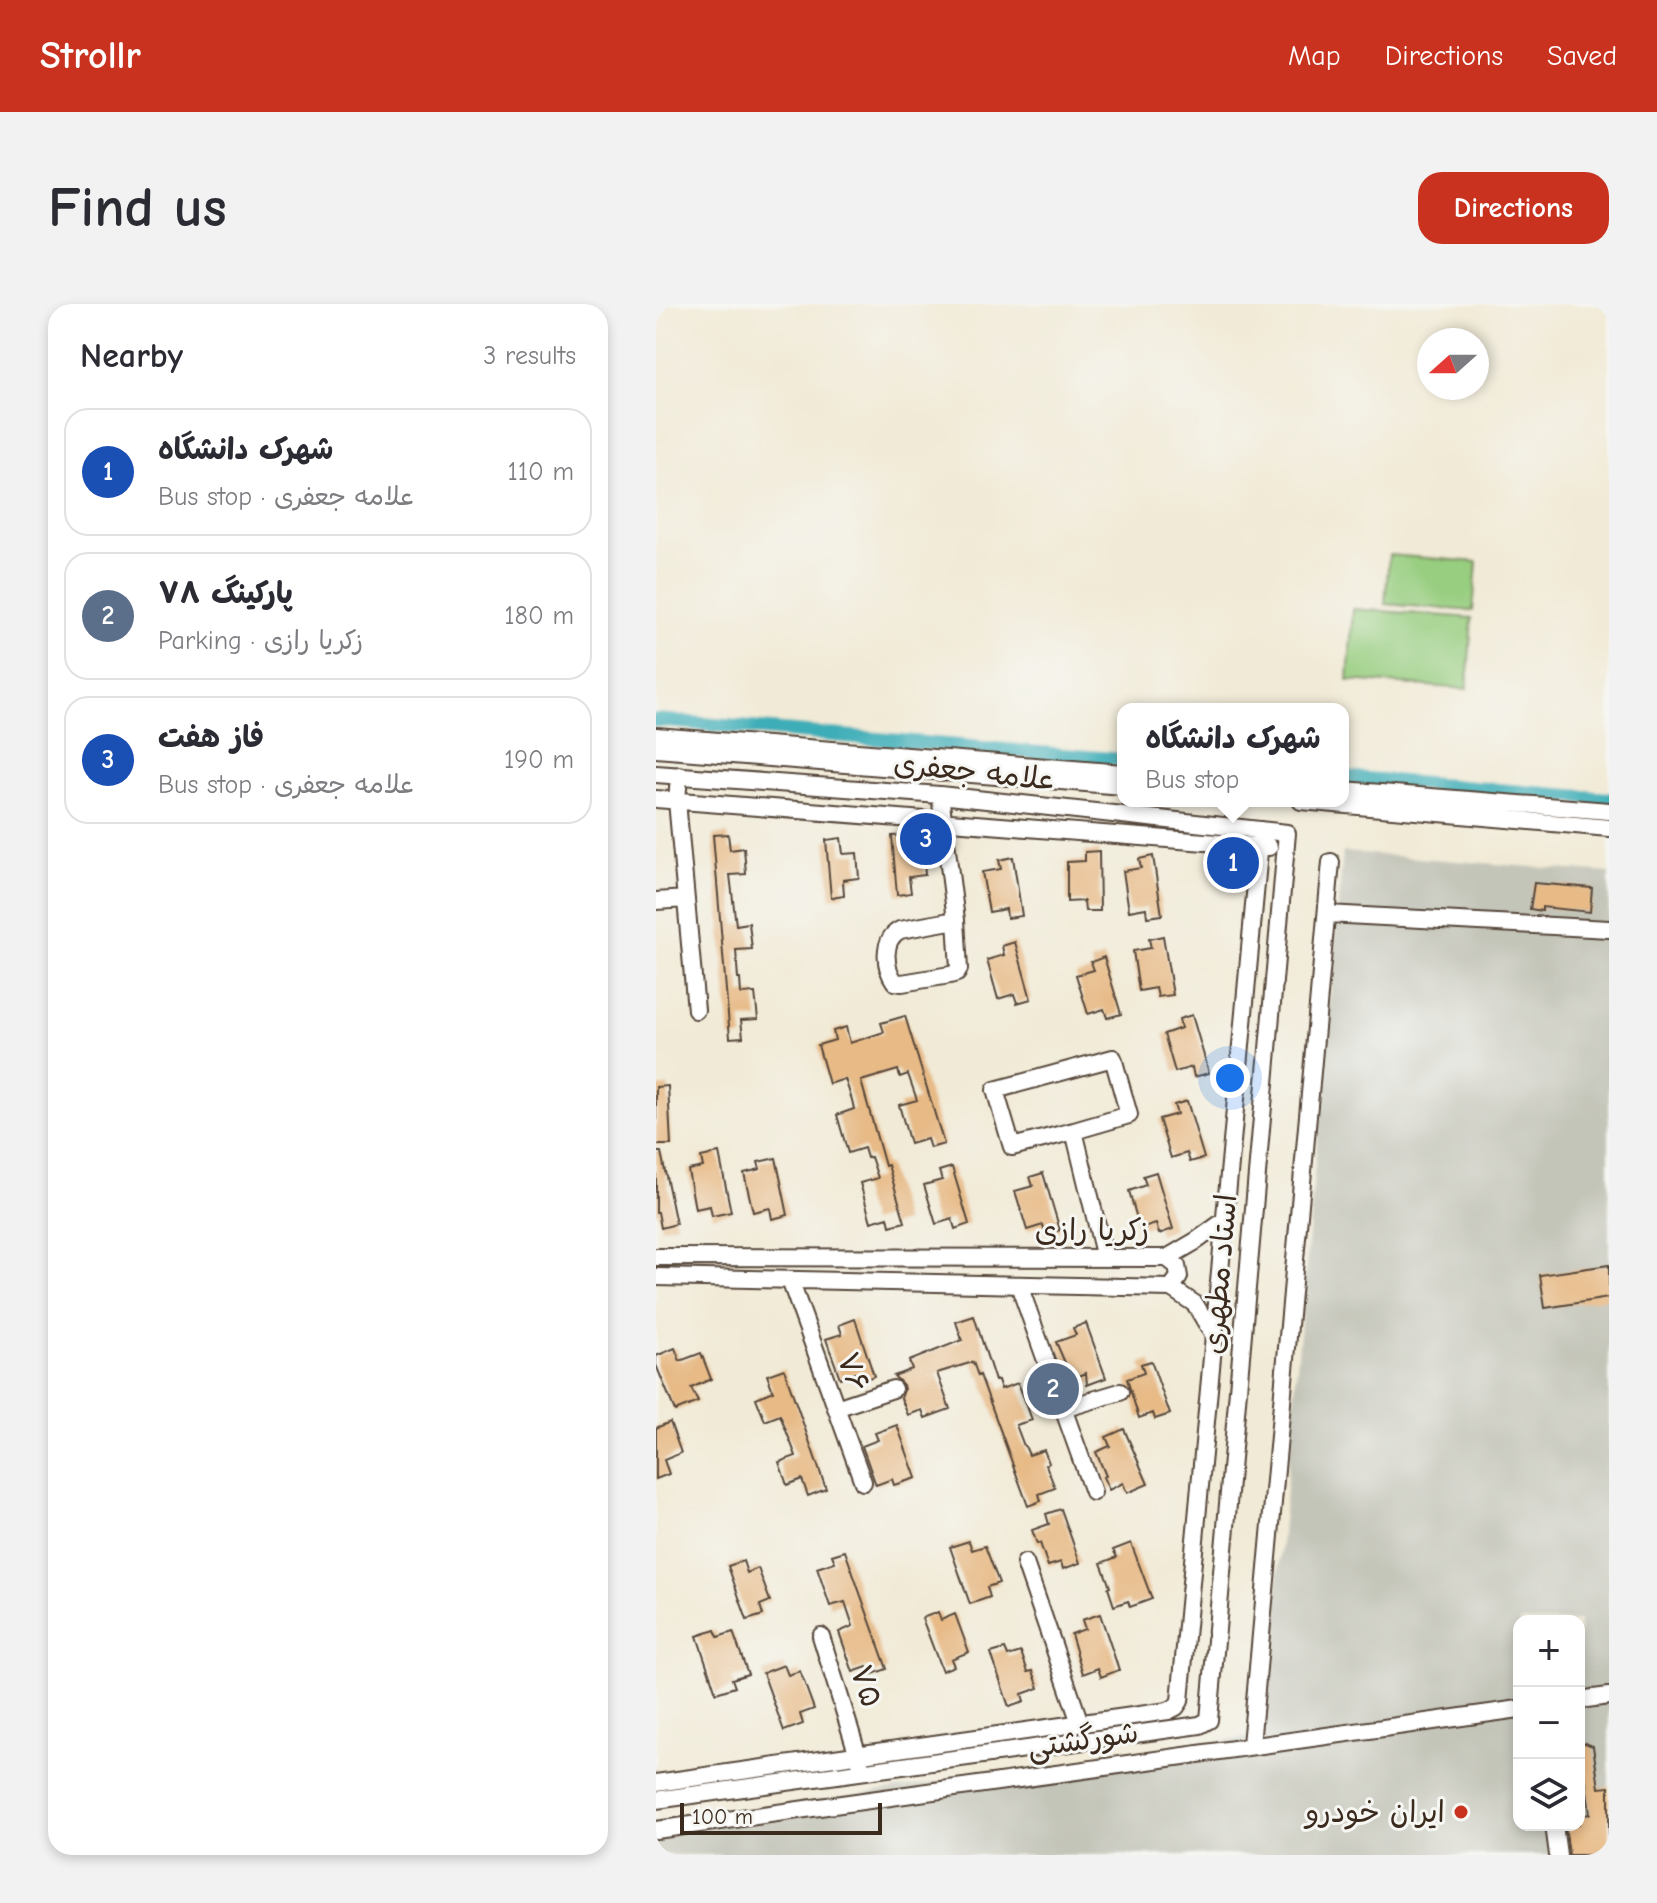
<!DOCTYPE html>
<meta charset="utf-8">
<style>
body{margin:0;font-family:"Comic Neue","Playpen Sans Arabic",sans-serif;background:#f2f2f3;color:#2b2b33}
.controls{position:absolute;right:24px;bottom:24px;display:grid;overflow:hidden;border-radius:16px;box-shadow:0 4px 12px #0003}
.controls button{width:72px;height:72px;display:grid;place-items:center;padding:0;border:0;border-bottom:2px solid #e1e1e2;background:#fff;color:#2b2b33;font:40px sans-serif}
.compass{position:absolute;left:761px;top:24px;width:72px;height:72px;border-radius:50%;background:#fff;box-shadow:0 4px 12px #0003;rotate:249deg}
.scale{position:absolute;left:24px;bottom:20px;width:202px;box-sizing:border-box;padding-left:8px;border:4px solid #3b2a1e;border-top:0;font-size:22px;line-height:28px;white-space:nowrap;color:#3b2a1e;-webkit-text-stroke:6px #f6f6f2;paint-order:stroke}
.you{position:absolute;left:574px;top:774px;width:28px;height:28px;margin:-20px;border:6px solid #fff;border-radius:50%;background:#1a73e8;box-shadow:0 0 0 12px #1a73e833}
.badge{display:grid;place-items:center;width:52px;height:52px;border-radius:50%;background:#c8321e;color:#fff;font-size:26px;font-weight:700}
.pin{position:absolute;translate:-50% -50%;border:4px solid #fff;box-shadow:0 2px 8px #0006}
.popup{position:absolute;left:461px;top:399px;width:232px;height:104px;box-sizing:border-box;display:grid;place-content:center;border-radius:16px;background:#fff;filter:drop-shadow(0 2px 6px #0005);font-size:26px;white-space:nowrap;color:#7c7c81}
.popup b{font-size:30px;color:#2b2b33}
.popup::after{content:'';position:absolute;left:50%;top:100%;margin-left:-16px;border:16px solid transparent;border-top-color:#fff}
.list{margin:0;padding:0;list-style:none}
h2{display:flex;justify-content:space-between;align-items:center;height:104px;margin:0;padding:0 32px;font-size:34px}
h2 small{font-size:26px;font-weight:400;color:#7c7c81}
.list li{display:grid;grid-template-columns:52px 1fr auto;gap:24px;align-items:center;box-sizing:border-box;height:128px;margin:0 16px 16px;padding:0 16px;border:2px solid #e1e1e2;border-radius:24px}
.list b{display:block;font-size:30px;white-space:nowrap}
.list p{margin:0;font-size:26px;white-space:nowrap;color:#7c7c81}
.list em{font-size:26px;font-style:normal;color:#7c7c81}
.icon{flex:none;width:44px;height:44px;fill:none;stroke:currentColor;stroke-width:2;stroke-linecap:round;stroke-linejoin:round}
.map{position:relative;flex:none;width:953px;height:1551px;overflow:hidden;border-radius:24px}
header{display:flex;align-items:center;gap:48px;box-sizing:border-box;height:112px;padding:0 40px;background:#c8321e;color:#fff}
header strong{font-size:38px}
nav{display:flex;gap:44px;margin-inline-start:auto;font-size:28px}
.intro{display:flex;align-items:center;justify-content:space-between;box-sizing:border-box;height:192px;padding:0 48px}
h1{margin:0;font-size:56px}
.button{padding:20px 36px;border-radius:24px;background:#c8321e;color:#fff;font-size:28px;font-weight:700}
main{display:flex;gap:48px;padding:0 48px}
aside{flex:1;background:#fff;border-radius:24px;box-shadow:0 4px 12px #0003}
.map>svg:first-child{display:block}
.industrial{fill:#c4c5b9;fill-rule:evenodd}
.grass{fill:#98ce80;stroke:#6a7c4f;stroke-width:2}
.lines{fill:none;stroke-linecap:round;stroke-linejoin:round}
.canal{stroke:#3cadb7;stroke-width:14}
.building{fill:#e7ba86}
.minor-casing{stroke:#56473a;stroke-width:20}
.minor{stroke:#fff;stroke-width:16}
.poi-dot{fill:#c8321e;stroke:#f6f6f2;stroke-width:3}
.labels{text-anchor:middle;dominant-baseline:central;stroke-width:6;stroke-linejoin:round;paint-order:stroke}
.street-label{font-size:30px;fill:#3b2a1e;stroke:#f6f6f2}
.poi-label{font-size:30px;fill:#3b2a1e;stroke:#f6f6f2;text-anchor:end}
</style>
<header>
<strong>Strollr</strong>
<nav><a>Map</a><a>Directions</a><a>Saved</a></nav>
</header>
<div class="intro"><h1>Find us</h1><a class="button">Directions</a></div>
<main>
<aside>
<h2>Nearby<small>3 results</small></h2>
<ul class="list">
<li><span class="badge" style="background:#1a4fb4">1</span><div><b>شهرک دانشگاه</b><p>Bus stop · علامه جعفری</p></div><em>110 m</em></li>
<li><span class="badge" style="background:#5c6f8a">2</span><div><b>پارکینگ ۷۸</b><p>Parking · زکریا رازی</p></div><em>180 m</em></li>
<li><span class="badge" style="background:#1a4fb4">3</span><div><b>فاز هفت</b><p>Bus stop · علامه جعفری</p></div><em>190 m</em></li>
</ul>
</aside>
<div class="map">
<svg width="953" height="1551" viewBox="0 0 953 1551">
<rect width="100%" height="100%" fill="#f6f6f2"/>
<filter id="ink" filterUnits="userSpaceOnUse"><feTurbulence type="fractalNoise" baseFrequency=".0125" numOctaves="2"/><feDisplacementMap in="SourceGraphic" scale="16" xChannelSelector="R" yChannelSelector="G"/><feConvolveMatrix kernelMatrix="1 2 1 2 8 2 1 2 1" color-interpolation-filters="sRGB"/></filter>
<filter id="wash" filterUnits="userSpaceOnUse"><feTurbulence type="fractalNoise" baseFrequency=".006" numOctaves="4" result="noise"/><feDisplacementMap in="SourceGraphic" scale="32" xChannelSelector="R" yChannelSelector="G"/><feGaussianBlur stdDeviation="1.8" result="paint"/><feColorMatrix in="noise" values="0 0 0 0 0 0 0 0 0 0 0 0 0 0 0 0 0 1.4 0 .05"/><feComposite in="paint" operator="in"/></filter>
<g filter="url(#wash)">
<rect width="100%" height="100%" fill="#f1ead6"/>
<!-- industrial -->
<path class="industrial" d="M687,548L953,569V1551H0V1520L608,1431ZM863,1317H923V1521H863Z"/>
<!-- grass -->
<path class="grass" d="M733,251L821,258L817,307L729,300Z
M697,305L816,314L811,385L692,376Z"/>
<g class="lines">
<!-- canal -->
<path class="canal" d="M0,416L467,456
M687,473L953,495"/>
</g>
<g id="blocks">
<!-- building -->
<path class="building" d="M72,530L74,546L88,544L90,570L74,571L80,621L93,619L96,645L80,646L82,675H84L85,690L99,689L102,715L85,716L87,733L74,734L57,531Z
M252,531L253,547L267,546L269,571L253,573L255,589L241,591L236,532Z
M185,534L187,550L201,549L203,574L187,576L188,592L175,594L170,536Z
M443,547L444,607H429L428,597L411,598V558L429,557V548Z
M497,552L506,611L491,613L490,604L473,607L467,567L485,564L483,555Z
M357,553L366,612L351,614L350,605L333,608L326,568L345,565L343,556Z
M878,579L936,584L934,608L886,603V607L874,605Z
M507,632L517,691L502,693L500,684L483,687L477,647L495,644L493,635Z
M359,638L375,695L361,699L358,690L342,695L331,656L348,651L346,642Z
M448,653L465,710L451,714L448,705L432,710L420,671L438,666L435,658Z
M536,711L553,769L538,773L536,763L519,768L508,730L525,724L523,715Z
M249,712L288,840L274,844L271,835L254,840L243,801L261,796L252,770L244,773L242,766L205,777L229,862L232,861L249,918L234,922L232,913L215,918L204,879L222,874L215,853L211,854L208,844L192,849L181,811L198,805L196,796L189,775L173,780L162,741L179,736L177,727L190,723L194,739L228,728L225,719Z
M12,782L15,841H0V783Z
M531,797L548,854L534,858L531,849L515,854L503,815L521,810L518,801Z
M0,848H5L20,920L5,924L2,908H0Z
M63,849L75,908L56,912L54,902L39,905L32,866L47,863L45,853Z
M120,854L132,911L116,915L114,904L97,908L88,869L104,865L102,858Z
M296,863L313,920L299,925L296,915L280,920L268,881L286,876L283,867Z
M500,868L517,925L503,930L500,920L484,925L473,887L490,881L487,872Z
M387,869L404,926L390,930L387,921L371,926L359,887L377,882L374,873Z
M953,961V994L889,1004L884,971Z
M318,1012L339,1077L342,1076L345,1085L362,1079L371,1102L376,1116L360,1121L368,1142H369L373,1151L388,1146L393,1159L390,1161L399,1184L383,1190L385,1197L372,1202L324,1071L322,1072L317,1058L281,1069L294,1105L269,1114L266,1106L252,1111L245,1094L248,1086L247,1081L238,1072L256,1065L253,1057L306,1036L300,1018Z
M199,1015L218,1072L202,1078L199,1069L184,1074L170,1035L186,1030L183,1021Z
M430,1019L450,1074L431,1081L430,1069L416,1075L400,1038L420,1031L417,1024Z
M19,1044L24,1057L45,1049L55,1075L35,1084L42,1098L19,1107L0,1061V1052Z
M495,1057L514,1110L499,1115L497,1109L483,1114L471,1075L488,1069L485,1060Z
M128,1065L170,1185L152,1192L146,1175L131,1181L123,1158L140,1152L124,1111L109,1117L100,1094L117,1087L111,1071Z
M14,1118L25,1149L8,1156L13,1170L0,1175V1124Z
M241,1121L260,1174L238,1181L236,1175L220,1181L206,1142L222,1136L219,1129Z
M468,1125L492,1180L471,1189L467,1179L453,1186L447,1173L450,1172L440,1148L454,1142L450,1133Z
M405,1205L424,1259L407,1265L405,1258L392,1262L384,1239L381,1240L376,1226L393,1220L390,1210Z
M313,1237L316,1246L329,1242L343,1279L331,1283L334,1293L314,1300L294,1243Z
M475,1239L496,1295L474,1303L472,1297L458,1302L452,1284L454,1283L445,1259L461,1253L457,1246Z
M189,1247L231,1365L214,1371L211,1363L197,1368L183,1328L197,1322L189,1298L174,1302L161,1264L179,1258L176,1251Z
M87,1257L91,1269L102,1264L114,1297L104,1301L107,1311L91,1316L72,1262Z
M282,1308L285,1316L299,1310L313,1348L295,1355L298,1362L286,1367L266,1314Z
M444,1310L463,1366L445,1373L442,1364L427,1370L415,1330L429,1325L426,1316Z
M59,1326L62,1333L77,1328L92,1370L76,1375L79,1383L60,1389L41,1332Z
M349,1345L352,1352L365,1348L372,1368L377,1367L383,1384L366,1390L368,1398L353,1403L335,1349Z
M128,1361L132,1371L144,1367L158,1405L144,1410L147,1420L128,1427L107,1369Z
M923,1437L937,1442L943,1484L953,1483V1551H913L909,1521H923V1512L934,1510L929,1472L923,1473Z"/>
</g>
</g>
<g filter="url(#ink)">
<use href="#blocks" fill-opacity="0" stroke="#56473a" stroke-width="2"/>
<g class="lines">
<!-- minor casing -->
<g class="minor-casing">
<path id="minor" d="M0,432L467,469
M0,445L467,482
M0,470L284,491L631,529L553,1416L544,1421L0,1496
M23,471L21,497L40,706
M687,486L953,507
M284,491L300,616L303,665L301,669L294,671L246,679L239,678C228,663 226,635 244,626L300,616
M0,495L613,543
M645,497L953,524
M0,597L30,595
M671,610L953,625
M418,827L473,811L457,754L339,786L356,843L418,827L449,954
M0,953L511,954L521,962L523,973L515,984L0,973
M511,954L540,937L568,917
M134,976L207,1178
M363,981L437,1188
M515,984L539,1000L558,1032
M180,1104L237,1085
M407,1105L464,1088
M369,1259L424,1419
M165,1332L204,1458
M923,1396L953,1392
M595,1441L675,558
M0,1479L512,1407L520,1403L524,1397L605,526
M898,1521L902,1551
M0,1526L863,1405"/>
</g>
<!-- minor -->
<use href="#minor" class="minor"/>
</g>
</g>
<!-- markers -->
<circle class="poi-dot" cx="805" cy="1508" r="8"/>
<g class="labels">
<!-- street labels -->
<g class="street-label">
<text transform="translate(319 468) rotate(6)">علامه جعفری</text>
<text x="436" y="926">زکریا رازی</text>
<text transform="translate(564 970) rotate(-85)">استاد مطهری</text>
<text transform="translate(197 1068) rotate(70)">۷۶</text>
<text transform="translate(210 1382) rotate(72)">۷۵</text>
<text transform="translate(427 1436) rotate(-8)">شورگشتی</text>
</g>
<!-- poi labels -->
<g class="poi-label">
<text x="789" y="1508">ایران خودرو</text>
</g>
</g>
</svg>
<div class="controls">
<button>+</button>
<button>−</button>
<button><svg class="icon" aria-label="layers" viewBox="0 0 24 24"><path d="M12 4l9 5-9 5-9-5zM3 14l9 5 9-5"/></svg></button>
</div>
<svg class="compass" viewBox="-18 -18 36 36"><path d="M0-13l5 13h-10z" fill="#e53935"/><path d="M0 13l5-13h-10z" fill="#7c7c81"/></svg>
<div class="scale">100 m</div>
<div class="you"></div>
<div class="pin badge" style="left:577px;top:559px;background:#1a4fb4">1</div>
<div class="popup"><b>شهرک دانشگاه</b>Bus stop</div>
<div class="pin badge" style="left:397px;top:1085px;background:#5c6f8a">2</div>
<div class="pin badge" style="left:270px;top:535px;background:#1a4fb4">3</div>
</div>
</main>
